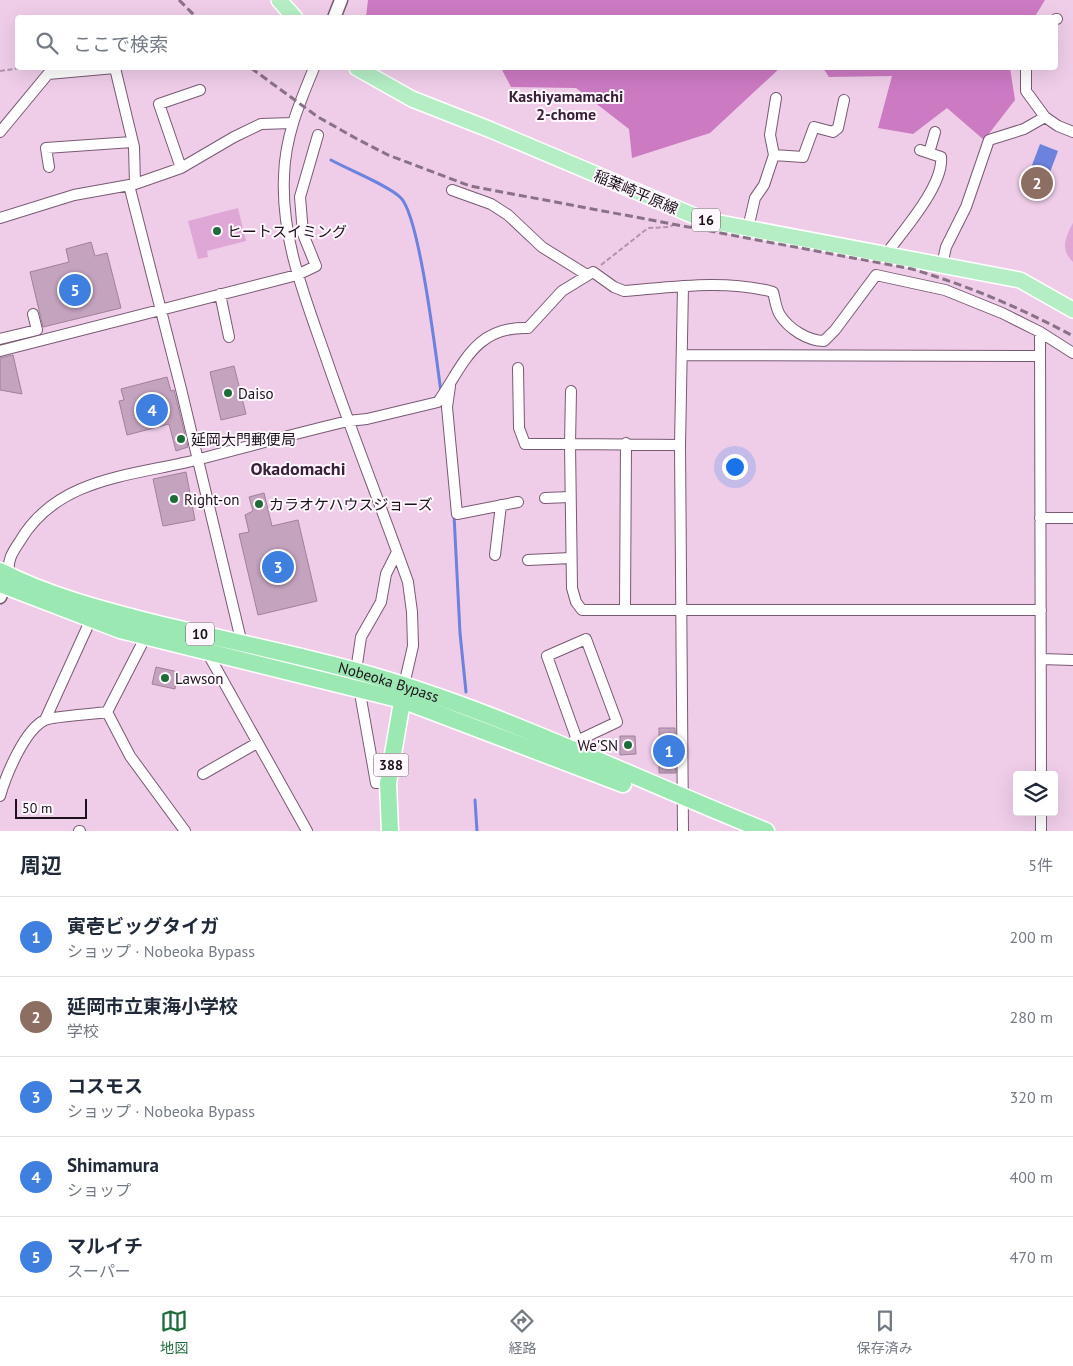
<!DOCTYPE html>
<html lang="ja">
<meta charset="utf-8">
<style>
body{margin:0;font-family:"PT Sans","Noto Sans JP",sans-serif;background:#f6f6f7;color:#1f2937}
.controls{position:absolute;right:15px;bottom:15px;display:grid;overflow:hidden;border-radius:5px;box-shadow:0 5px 20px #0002}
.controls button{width:45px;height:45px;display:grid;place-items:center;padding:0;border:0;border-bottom:1px solid #e0e1e3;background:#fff;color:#1f2937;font:25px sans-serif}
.scale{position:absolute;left:15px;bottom:12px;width:72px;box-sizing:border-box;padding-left:5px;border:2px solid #1d111b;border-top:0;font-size:14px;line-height:18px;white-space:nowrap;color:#1d111b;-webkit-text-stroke:4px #fff8fe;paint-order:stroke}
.you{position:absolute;left:734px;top:466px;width:18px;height:18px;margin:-12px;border:4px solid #fff;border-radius:50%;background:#1a73e8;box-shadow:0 0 0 8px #1a73e833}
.badge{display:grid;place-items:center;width:32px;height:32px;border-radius:50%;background:#1f6c3b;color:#fff;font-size:16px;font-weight:700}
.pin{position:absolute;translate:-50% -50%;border:2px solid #fff;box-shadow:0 1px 5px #0006}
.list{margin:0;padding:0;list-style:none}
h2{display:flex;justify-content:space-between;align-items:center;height:65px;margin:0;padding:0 20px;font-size:21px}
h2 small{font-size:16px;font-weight:400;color:#747a83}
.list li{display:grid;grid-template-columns:32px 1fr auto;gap:15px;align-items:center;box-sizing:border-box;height:80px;padding:0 20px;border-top:1px solid #e0e1e3}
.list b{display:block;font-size:19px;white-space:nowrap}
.list p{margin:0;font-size:16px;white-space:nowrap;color:#747a83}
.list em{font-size:16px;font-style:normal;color:#747a83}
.icon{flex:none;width:28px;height:28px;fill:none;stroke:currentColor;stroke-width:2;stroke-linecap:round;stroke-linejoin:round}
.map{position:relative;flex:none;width:1073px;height:831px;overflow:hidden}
.search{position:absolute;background:#fff;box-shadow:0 5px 20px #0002;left:15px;right:15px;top:15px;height:55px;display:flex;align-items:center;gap:12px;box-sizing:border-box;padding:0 18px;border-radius:5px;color:#747a83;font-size:19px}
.sheet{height:465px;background:#fff}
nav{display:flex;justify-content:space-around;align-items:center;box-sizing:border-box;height:70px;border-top:1px solid #e0e1e3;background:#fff;font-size:14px;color:#747a83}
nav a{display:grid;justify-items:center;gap:2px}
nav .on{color:#1f6c3b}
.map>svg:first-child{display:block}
.green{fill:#dea7d5}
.forest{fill:#cc7ac2}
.water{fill:#6c82dc}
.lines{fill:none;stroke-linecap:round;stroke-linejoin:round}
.stream{stroke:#6c82dc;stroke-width:3}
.building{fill:#c4a3bf;stroke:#a0809b}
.minor-casing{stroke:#785a73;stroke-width:12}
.tertiary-casing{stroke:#785a73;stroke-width:15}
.primary-casing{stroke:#fff;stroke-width:18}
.trunk-casing{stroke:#fff;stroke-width:19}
.path{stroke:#af94aa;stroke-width:2;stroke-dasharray:5 2.5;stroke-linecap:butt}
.minor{stroke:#fff;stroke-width:10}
.tertiary{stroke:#fff;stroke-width:12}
.primary{stroke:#b5eec5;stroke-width:15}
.trunk{stroke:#9ce8b2;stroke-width:16}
.rail{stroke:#897285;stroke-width:3;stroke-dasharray:8 4;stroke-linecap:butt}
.poi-dot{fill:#1f6c3b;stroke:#fff8fe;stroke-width:2}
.labels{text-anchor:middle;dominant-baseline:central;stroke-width:4;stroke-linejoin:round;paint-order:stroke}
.shield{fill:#fff8fe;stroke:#61565f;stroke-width:1}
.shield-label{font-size:14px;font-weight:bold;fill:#1d111b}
.street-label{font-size:15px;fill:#1d111b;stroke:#fff8fe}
.poi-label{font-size:15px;fill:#1d111b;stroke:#fff8fe;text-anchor:start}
.neighbourhood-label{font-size:16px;font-weight:bold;fill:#392036;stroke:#fff8fe}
.quarter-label{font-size:18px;font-weight:bold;fill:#392036;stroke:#fff8fe}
</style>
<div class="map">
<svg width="1073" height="831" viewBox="0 0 1073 831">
<rect width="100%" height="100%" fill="#efcde9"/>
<!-- green -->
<path class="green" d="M238,208L246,241L207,251L208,257L198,259L188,221Z
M1073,223V262C1060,249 1065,238 1073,223Z"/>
<!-- forest -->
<path class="forest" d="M368,0H1045L1034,18L366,17Z
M501,68H780L710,133L632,158L629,129L576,88L511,87Z
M823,68H1010L1015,100L984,140L947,108L913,134L878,128L892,76L829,77Z"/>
<!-- water -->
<path class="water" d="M1040,144L1058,151L1041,196L1023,189Z"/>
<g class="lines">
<!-- stream -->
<path class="stream" d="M331,160C347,169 390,186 401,198C420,218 436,357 441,392
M454,515L460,633L466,692
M475,800L477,831"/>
</g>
<!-- building -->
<path class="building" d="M91,242L95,256L107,253L121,308L43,327L30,272L69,262L66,249Z
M13,355L22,394L0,390V358Z
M234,366L246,414L221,420L210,372Z
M167,377L171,391L174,390L188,447L176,451L169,424L127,435L119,401L124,400L121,389Z
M186,472L195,520L163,526L153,479Z
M264,493L272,526L298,520L317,601L258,615L239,534L249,532L245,515L253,511L249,497Z
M156,667L178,672L175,689L152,684Z
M659,728H675L676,773H659Z
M620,736H635L636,754L620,755Z"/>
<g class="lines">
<!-- minor casing -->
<g class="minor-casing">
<path id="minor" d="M1056,19H1057
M314,68C299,104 285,137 284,176C281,239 305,297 325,355C351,431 381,506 408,582L412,612L413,646L404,685
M1045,117L1058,126L1073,132
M0,132L48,74L115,68L134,147L135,184
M929,153L935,132
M774,155L803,157L814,127L833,132L838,128L844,100
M49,167L46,148L132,142
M181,168L159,104L200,90
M129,185L181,389L242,644
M452,190L491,204L508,215L542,247L587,275
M0,218L74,195L135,184L181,168L234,137L261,124L292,123
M748,228L755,198L764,185L774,155L770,135L776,98
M886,254C903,231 944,185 941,157L920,150
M942,265L946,247L966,207L989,140L1024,129L1045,117L1026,91V68
M220,294L229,337
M1040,332L1041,775
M0,339L37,330L33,314
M0,351L297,275L316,266L303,234L300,197L318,135
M682,355L1040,356
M518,368L519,428L525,444H570L572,588L576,602L582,610H1041
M450,386L447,407L457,514L518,502
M571,391L570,444L680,445
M545,498L570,497
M1040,518H1073
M495,555L501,505
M528,560L571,558
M9,575C7,560 12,553 20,541C58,476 135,476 200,459C249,446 298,433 348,421L367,419L438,402C464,364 475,326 528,328L562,291L593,272L614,287L624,291C673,287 725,279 773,292C775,299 776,309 780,315C789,329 808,341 824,341L835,330L876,275L945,290L1002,313L1040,332L1073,353
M625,608L626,443
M207,652L307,831
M1041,659L1073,660
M107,712L130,756L185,831
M45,720L91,619
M568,749L576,737L581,739L617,722L586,639L547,656L576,737
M203,774L257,743
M388,783H376L356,671L361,637L381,602L386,574L397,552
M0,796C6,775 25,729 45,720C53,716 95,714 107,712L146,636
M79,831H80
M683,831L680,445L683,286
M1041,831V812"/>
</g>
<!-- tertiary casing -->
<g class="tertiary-casing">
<path id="tertiary" d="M334,18L341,0
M0,597L8,578"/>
</g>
<!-- primary casing -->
<g class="primary-casing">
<path id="primary" d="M279,0L295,18
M357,68L412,99L491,130L704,220L1020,280L1073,310"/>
</g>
<!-- trunk casing -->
<g class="trunk-casing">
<g id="trunk">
<path id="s1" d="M0,571C47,595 99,609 150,622C219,639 288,652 356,671C498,710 630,777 766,831"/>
<path d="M0,584L120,630L402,700L623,784"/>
<path d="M390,831L388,783L404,690"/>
</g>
</g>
<!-- path -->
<path class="path" d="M0,71L20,68
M601,265L648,228L669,227L677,223"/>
<!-- minor -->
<use href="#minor" class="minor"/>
<!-- tertiary -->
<use href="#tertiary" class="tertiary"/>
<!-- primary -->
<use href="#primary" class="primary"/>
<!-- trunk -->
<use href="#trunk" class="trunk"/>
<!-- rail -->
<path class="rail" d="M179,0L197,18
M251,68L318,117L357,139L388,155L470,186L912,269C969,286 1021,308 1073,336"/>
</g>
<!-- markers -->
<g class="poi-dot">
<circle cx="217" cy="231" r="5"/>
<circle cx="228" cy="393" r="5"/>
<circle cx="181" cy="439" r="5"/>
<circle cx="174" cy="499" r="5"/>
<circle cx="259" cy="504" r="5"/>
<circle cx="165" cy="678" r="5"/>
<circle cx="628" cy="745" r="5"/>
</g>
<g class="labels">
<!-- shield labels -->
<g class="shield">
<rect x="692" y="208.5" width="28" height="23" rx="4"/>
<rect x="186" y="622.5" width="28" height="23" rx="4"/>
<rect x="373.5" y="753.5" width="35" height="23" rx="4"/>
</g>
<g class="shield-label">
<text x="706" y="220">16</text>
<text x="200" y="634">10</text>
<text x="391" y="765">388</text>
</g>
<!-- street labels -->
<g class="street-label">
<text transform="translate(636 192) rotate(23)">稲葉崎平原線</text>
<text stroke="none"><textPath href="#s1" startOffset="405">Nobeoka Bypass</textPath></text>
</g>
<!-- poi labels -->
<g class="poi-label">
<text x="227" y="231">ヒートスイミング</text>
<text x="238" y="393">Daiso</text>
<text x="191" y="439">延岡大門郵便局</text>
<text x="184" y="499">Right-on</text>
<text x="269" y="504">カラオケハウスジョーズ</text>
<text x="175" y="678">Lawson</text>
<text x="618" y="745" text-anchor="end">We'SN</text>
</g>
<!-- neighbourhood labels -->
<g class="neighbourhood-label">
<text x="566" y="96">Kashiyamamachi<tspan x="566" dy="18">2-chome</tspan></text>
</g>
<!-- quarter labels -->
<g class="quarter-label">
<text x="298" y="468">Okadomachi</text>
</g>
</g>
</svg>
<div class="controls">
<button><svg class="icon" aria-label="layers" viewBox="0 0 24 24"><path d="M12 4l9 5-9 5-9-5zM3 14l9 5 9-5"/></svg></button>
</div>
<div class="scale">50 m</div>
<div class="you"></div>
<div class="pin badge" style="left:669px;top:751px;background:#3f7fe0">1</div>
<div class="pin badge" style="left:1037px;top:183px;background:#8d6e63">2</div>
<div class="pin badge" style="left:278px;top:567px;background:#3f7fe0">3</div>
<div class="pin badge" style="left:152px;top:410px;background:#3f7fe0">4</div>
<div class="pin badge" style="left:75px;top:290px;background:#3f7fe0">5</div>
<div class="search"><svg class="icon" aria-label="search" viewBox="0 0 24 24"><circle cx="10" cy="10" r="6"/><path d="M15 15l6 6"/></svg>ここで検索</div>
</div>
<section class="sheet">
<h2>周辺<small>5件</small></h2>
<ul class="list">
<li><span class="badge" style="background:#3f7fe0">1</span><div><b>寅壱ビッグタイガ</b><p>ショップ · Nobeoka Bypass</p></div><em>200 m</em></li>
<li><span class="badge" style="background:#8d6e63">2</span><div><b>延岡市立東海小学校</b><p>学校</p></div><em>280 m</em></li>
<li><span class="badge" style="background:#3f7fe0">3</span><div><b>コスモス</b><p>ショップ · Nobeoka Bypass</p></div><em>320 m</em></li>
<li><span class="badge" style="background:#3f7fe0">4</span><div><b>Shimamura</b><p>ショップ</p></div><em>400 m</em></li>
<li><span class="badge" style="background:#3f7fe0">5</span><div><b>マルイチ</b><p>スーパー</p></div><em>470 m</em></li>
</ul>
</section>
<nav>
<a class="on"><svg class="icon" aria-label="map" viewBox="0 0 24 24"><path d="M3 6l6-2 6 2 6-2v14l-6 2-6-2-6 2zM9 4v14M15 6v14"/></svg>地図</a>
<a><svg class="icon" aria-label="directions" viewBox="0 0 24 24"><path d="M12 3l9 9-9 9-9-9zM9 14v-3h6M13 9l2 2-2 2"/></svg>経路</a>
<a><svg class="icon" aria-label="saved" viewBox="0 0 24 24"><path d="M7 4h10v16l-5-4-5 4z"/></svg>保存済み</a>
</nav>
